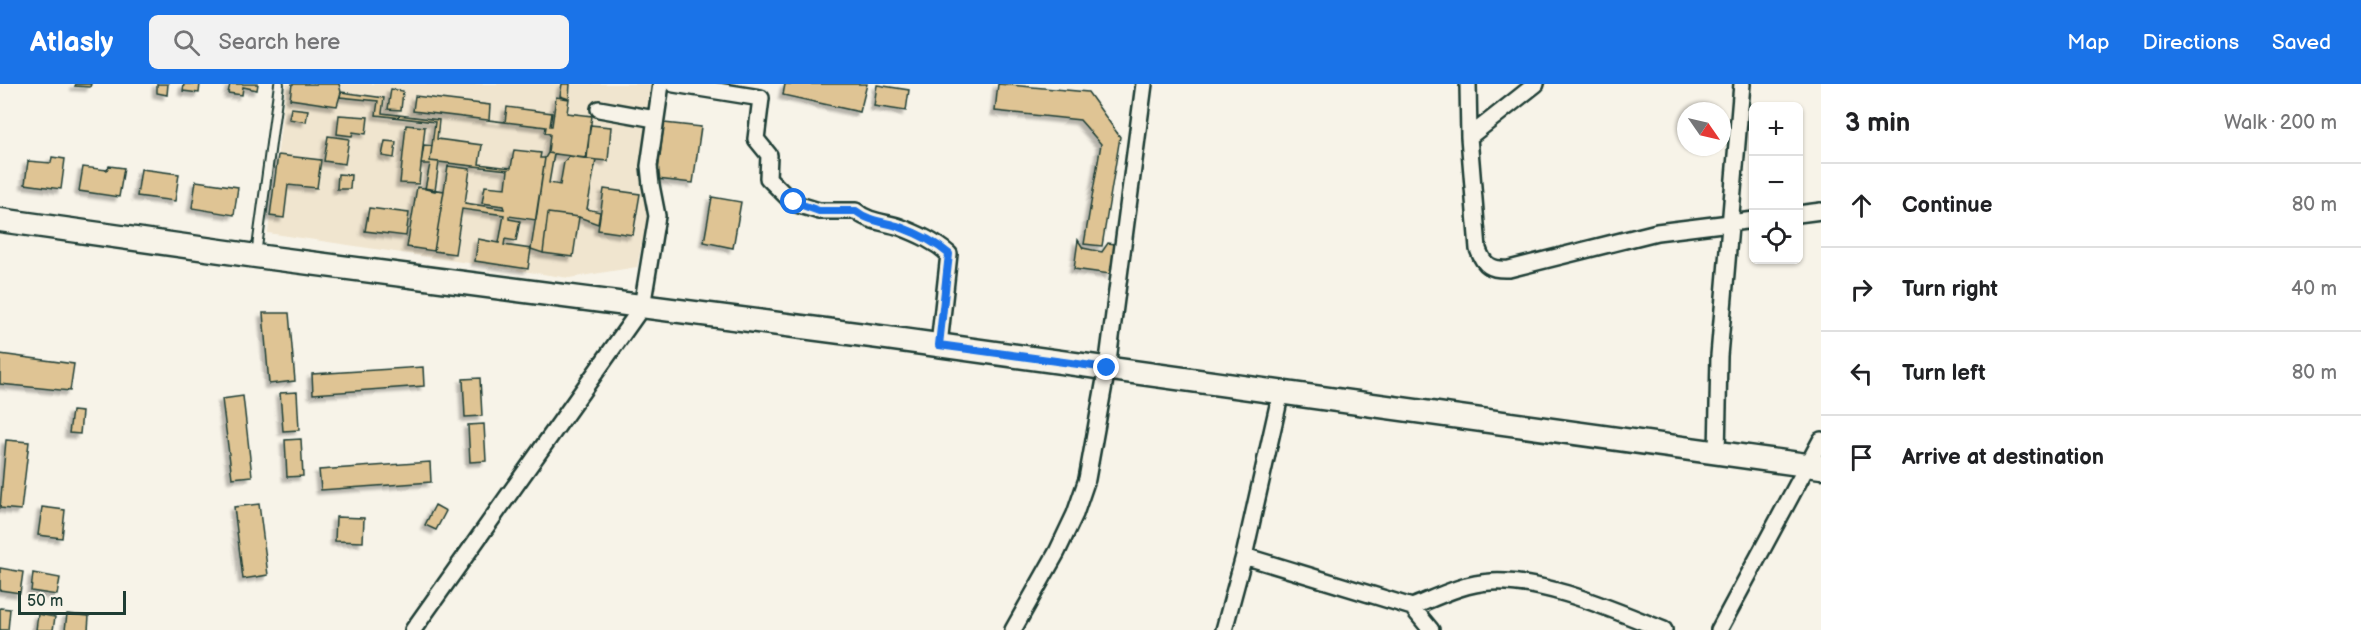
<!DOCTYPE html>
<meta charset="utf-8">
<style>
body{margin:0;font-family:"Balsamiq Sans",sans-serif;background:#f2f2f2;color:#202124}
.controls{position:absolute;right:18px;top:18px;display:grid;overflow:hidden;border-radius:9px;box-shadow:0 2px 4px #0004}
.controls button{width:54px;height:54px;display:grid;place-items:center;padding:0;border:0;border-bottom:2px solid #e0e0e0;background:#fff;color:#202124;font:30px sans-serif}
.compass{position:absolute;left:1677px;top:18px;width:54px;height:54px;border-radius:50%;background:#fff;box-shadow:0 2px 4px #0004;rotate:124deg}
.scale{position:absolute;left:18px;bottom:15px;width:108px;box-sizing:border-box;padding-left:6px;border:3px solid #1f3d34;border-top:0;font-size:16px;line-height:21px;white-space:nowrap;color:#1f3d34;-webkit-text-stroke:4px #f7f3e8;paint-order:stroke}
.stop{position:absolute;width:18px;height:18px;margin:-14px;border:4px solid #1a73e8;border-radius:50%;background:#fff}
.stop.end{background:#1a73e8;border-color:#fff;box-shadow:0 2px 6px #0008}
.list{margin:0;padding:0;list-style:none}
h2{display:flex;justify-content:space-between;align-items:center;height:78px;margin:0;padding:0 24px;font-size:26px}
h2 small{font-size:20px;font-weight:400;color:#757577}
.list li{display:grid;grid-template-columns:39px 1fr auto;gap:18px;align-items:center;box-sizing:border-box;height:84px;padding:0 24px;border-top:2px solid #e0e0e0}
.list b{display:block;font-size:22px;white-space:nowrap}
.list em{font-size:20px;font-style:normal;color:#757577}
.icon{flex:none;width:33px;height:33px;fill:none;stroke:currentColor;stroke-width:2;stroke-linecap:round;stroke-linejoin:round}
.map{position:relative;flex:none;width:1821px;height:546px;overflow:hidden}
header{display:flex;align-items:center;gap:36px;box-sizing:border-box;height:84px;padding:0 30px;background:#1a73e8;color:#fff}
header strong{font-size:28px}
nav{display:flex;gap:33px;margin-inline-start:auto;font-size:21px}
.search{width:420px;height:54px;background:#f2f2f2;display:flex;align-items:center;gap:15px;box-sizing:border-box;padding:0 21px;border-radius:9px;color:#757577;font-size:22px}
main{display:flex}
aside{flex:1;background:#fff}
.map>svg:first-child{display:block}
.built{fill:#f0e5cf}
.building{fill:#dfc494;stroke:#1f3d34;stroke-width:1.5;filter:url(#shadow)}
.lines{fill:none;stroke-linecap:round;stroke-linejoin:round}
.lane-casing{stroke:#1f3d34;stroke-width:12}
.street-casing{stroke:#1f3d34;stroke-width:20}
.secondary-casing{stroke:#1f3d34;stroke-width:27}
.lane{stroke:#f7f3e8;stroke-width:8}
.street{stroke:#f7f3e8;stroke-width:15}
.secondary{stroke:#f7f3e8;stroke-width:22}
.route{stroke:#1a73e8;stroke-width:8}
</style>
<header>
<strong>Atlasly</strong>
<div class="search"><svg class="icon" aria-label="search" viewBox="0 0 24 24"><circle cx="10" cy="10" r="6"/><path d="M15 15l6 6"/></svg>Search here</div>
<nav><a>Map</a><a>Directions</a><a>Saved</a></nav>
</header>
<main>
<div class="map">
<svg width="1821" height="546" viewBox="0 0 1821 546">
<defs>
<filter id="shadow"><feDropShadow dx="-4" dy="4" stdDeviation="1.5" flood-color="#0004"/></filter>
</defs>
<rect width="100%" height="100%" fill="#f7f3e8"/>
<filter id="ink" filterUnits="userSpaceOnUse"><feTurbulence type="fractalNoise" baseFrequency=".0167" numOctaves="2"/><feDisplacementMap in="SourceGraphic" scale="12" xChannelSelector="R" yChannelSelector="G"/><feConvolveMatrix kernelMatrix="1 2 1 2 8 2 1 2 1" color-interpolation-filters="sRGB"/></filter>
<g filter="url(#ink)">
<!-- built -->
<path class="built" d="M286,0H661L650,122L637,183L569,194L268,149Z"/>
<!-- building -->
<path class="building" d="M76,0H91L90,3L75,2Z
M157,0H168L167,11L157,9Z
M184,0H200L199,9L183,7Z
M230,0H258L257,6L243,3L242,11L228,9Z
M292,0H339L341,8L337,22L290,15Z
M562,0H570L569,15L560,12Z
M785,0H867L860,28L783,11Z
M998,0L1088,8L1120,53L1102,162L1084,160L1101,60L1080,36L995,27Z
M877,1L909,6L906,27L874,22Z
M391,5L403,7L401,26L388,25Z
M341,8L384,14L382,29L439,36L437,55L482,61L479,80L511,84L514,66L541,69L540,74H545L536,136L509,132V135L520,137L516,157L505,155L504,161L531,165L528,185L475,177L478,155L499,159L504,131L462,125L455,170L434,167L448,82L470,85L465,119L504,125L503,122L482,119L485,102L506,104L508,86L430,77L435,38L376,31L378,17L340,13Z
M415,12L490,21L489,36L505,38L507,23L552,29L550,42H552L556,13L569,15L567,29L592,32L586,74L548,69L550,50L545,49L546,43L413,27Z
M291,24L308,26L306,38L289,35Z
M339,31L368,33L366,50L353,48L352,52L337,50Z
M664,39L701,43L693,99L657,95Z
M406,41L425,43L419,100L400,99Z
M590,41L611,43L608,77L587,75Z
M328,52L349,55L345,80L324,77Z
M385,57L396,58L394,74L382,72Z
M424,61L432,62L430,77L439,78L435,107L425,105L430,80H421Z
M548,69L554,70L549,99L560,101L564,78L569,72L596,76L587,125L600,128L598,140L579,133L548,129L543,169L531,165L545,74Z
M278,71L321,76L317,104L288,101L284,134L270,132Z
M52,73L65,75L61,105L25,100L28,77L51,79Z
M109,82L124,84L119,113L79,107L83,83L107,86Z
M141,85L179,90L175,117L137,112Z
M338,90L351,91L350,105H337Z
M196,97L238,103L234,131L192,124Z
M417,103L444,107L434,167L407,163Z
M604,105L640,110L633,151L598,146Z
M712,113L741,118L733,164L704,158Z
M369,124L409,129L406,152L365,147Z
M548,129L579,133L573,173L543,169Z
M1078,156L1083,164L1102,168L1108,159L1115,160L1110,190L1074,185Z
M263,229H289L295,297L269,300Z
M0,270L74,280L70,307L0,300Z
M423,283L424,302L313,310L312,290Z
M480,294L482,332L465,333L463,295Z
M297,308L299,346L283,347L280,309Z
M243,312L252,392L232,394L222,315Z
M72,327L82,328L80,350L69,349Z
M484,340L486,377L470,378L468,341Z
M301,355L303,392L287,393L285,356Z
M6,356L29,358L21,426L0,424Z
M430,378L431,398L321,406L319,386Z
M259,420L268,491L243,495L234,423Z
M435,421L446,427L436,446L425,441Z
M42,423L65,426L62,454L38,451Z
M336,433L364,434L363,458L335,457Z
M0,484L23,488L20,509L0,506Z
M33,489L60,494L57,511L31,507Z
M0,524L10,525L8,546H0Z
M38,530L55,533L53,546H36Z
M67,530L89,532L88,546H65Z"/>
<g class="lines">
<!-- lane casing -->
<g class="lane-casing">
<path id="lane" d="M256,171L279,0"/>
</g>
<!-- street casing -->
<g class="street-casing">
<path id="street" d="M674,0L761,14L756,55L769,71L768,94L793,119L819,127H856C868,138 885,138 900,143C918,150 934,157 949,170L939,261
M1468,0L1469,53L1478,165C1484,182 1491,186 1509,185L1657,148L1754,136
M599,25L655,35
M1469,53L1536,0
M1798,130L1821,127
M1717,370L1719,272L1742,0
M1244,472L1412,523L1431,546
M1412,523C1437,513 1464,499 1491,498C1545,495 1615,527 1664,546
M413,546L642,223L657,132L651,101L649,82L661,0
M1013,546L1057,468L1075,430L1087,395L1107,284L1144,0
M1224,546L1244,472L1281,308
M1719,546L1821,356"/>
</g>
<!-- secondary casing -->
<g class="secondary-casing">
<path id="secondary" d="M0,136L256,172L887,254L1821,383"/>
</g>
<!-- lane -->
<use href="#lane" class="lane"/>
<!-- street -->
<use href="#street" class="street"/>
<!-- secondary -->
<use href="#secondary" class="secondary"/>
</g>
</g>
<g class="lines" filter="url(#ink)">
<!-- route -->
<path class="route" d="M794,118L819,127H856C868,137 885,138 900,143C919,150 934,157 949,170L939,261L1107,284"/>
</g>
</svg>
<div class="controls">
<button>+</button>
<button>−</button>
<button><svg class="icon" aria-label="locate" viewBox="0 0 24 24"><circle cx="12" cy="12" r="6"/><path d="M12 2v4M12 18v4M2 12h4M18 12h4"/></svg></button>
</div>
<svg class="compass" viewBox="-18 -18 36 36"><path d="M0-13l5 13h-10z" fill="#e53935"/><path d="M0 13l5-13h-10z" fill="#757577"/></svg>
<div class="scale">50 m</div>
<div class="stop" style="left:794px;top:118px"></div>
<div class="stop end" style="left:1107px;top:284px"></div>
</div>
<aside>
<h2>3 min<small>Walk · 200 m</small></h2>
<ul class="list">
<li><svg class="icon" aria-label="ahead" viewBox="0 0 24 24"><path d="M12 20V5M6 11l6-6 6 6"/></svg><div><b>Continue</b></div><em>80 m</em></li>
<li><svg class="icon" aria-label="right" viewBox="0 0 24 24"><path d="M7 20v-9h11M14 6l5 5-5 5"/></svg><div><b>Turn right</b></div><em>40 m</em></li>
<li><svg class="icon" aria-label="left" viewBox="0 0 24 24"><path d="M17 20v-9H6M10 6l-5 5 5 5"/></svg><div><b>Turn left</b></div><em>80 m</em></li>
<li><svg class="icon" aria-label="arrive" viewBox="0 0 24 24"><path d="M6 21V4h12l-3 4 3 4H6"/></svg><div><b>Arrive at destination</b></div></li>
</ul>
</aside>
</main>
